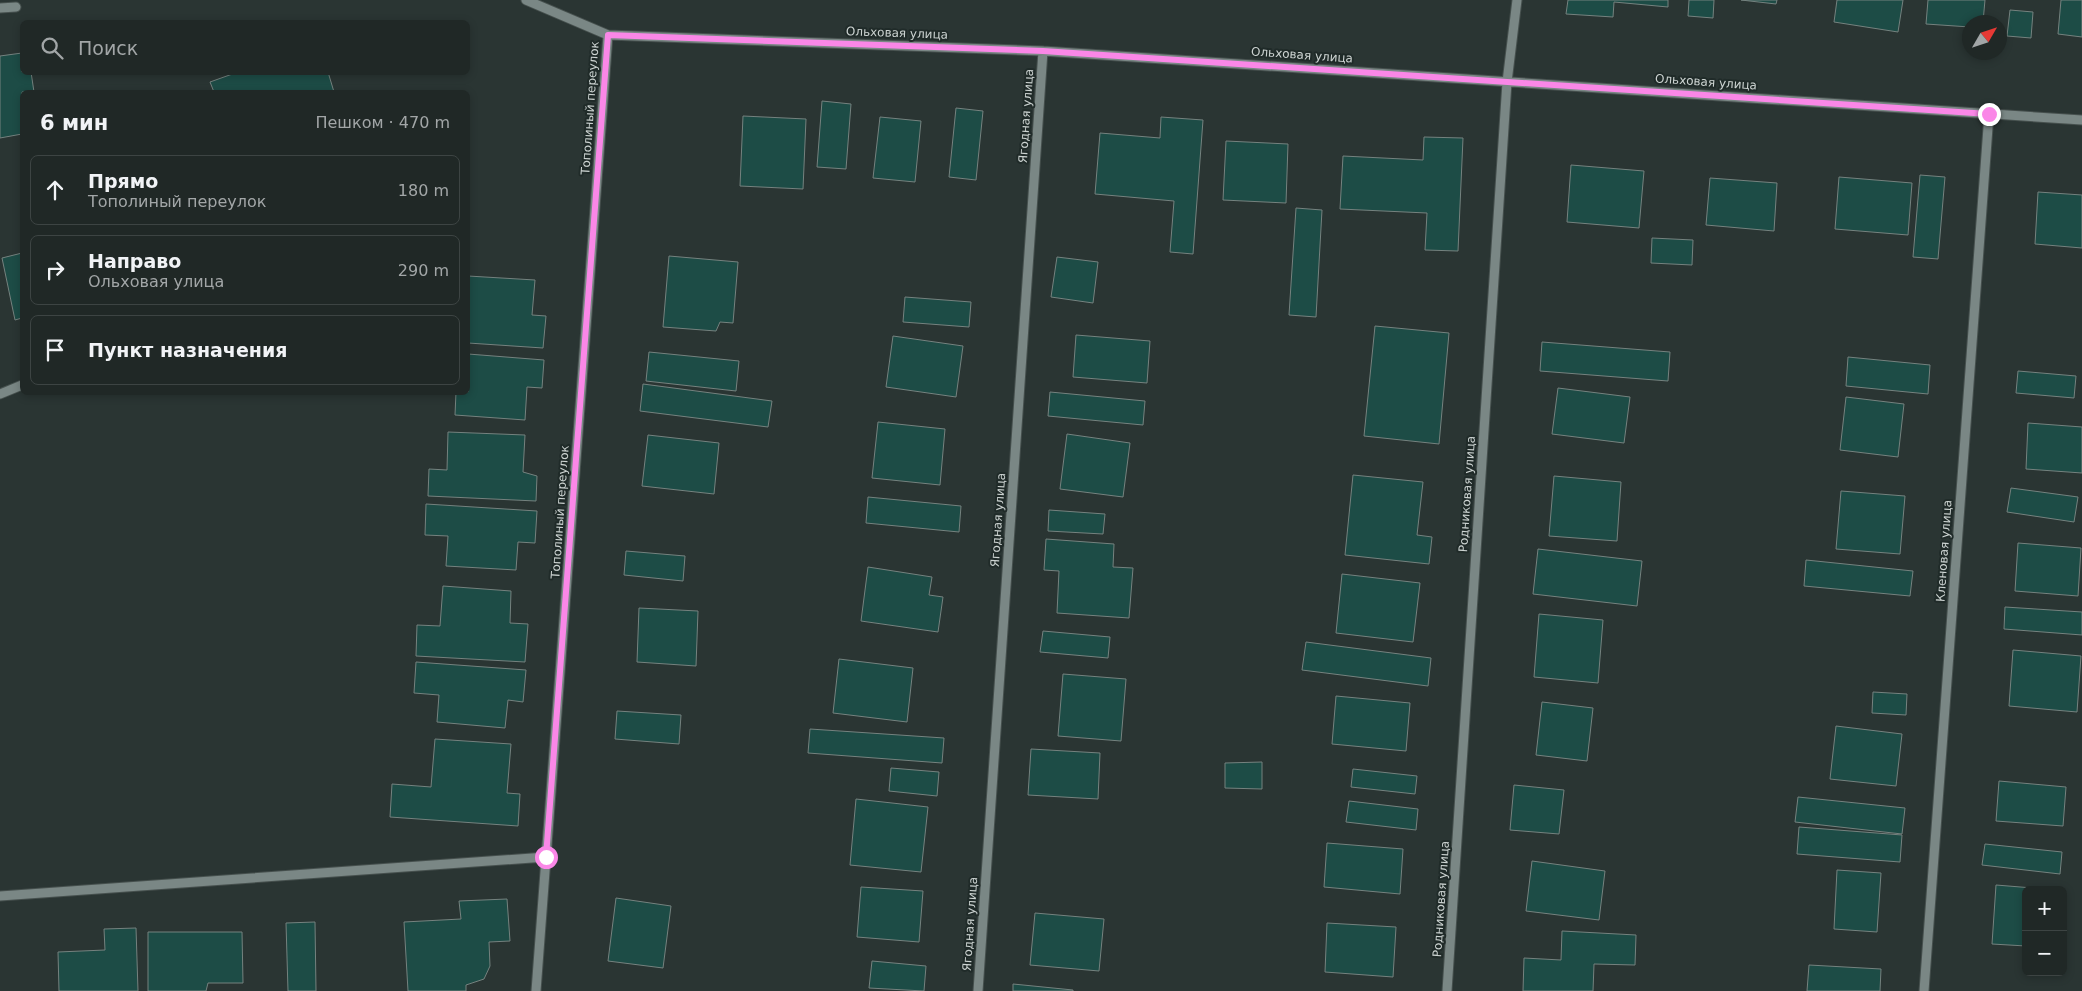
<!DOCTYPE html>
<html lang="ru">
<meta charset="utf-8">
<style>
body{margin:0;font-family:"DejaVu Sans",sans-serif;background:#28302e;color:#f1f3f6}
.controls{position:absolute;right:15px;bottom:15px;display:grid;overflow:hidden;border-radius:8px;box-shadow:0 2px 8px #0003}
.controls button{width:45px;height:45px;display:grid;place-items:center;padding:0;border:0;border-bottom:1px solid #3d4443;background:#202826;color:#f1f3f6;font:25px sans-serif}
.compass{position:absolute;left:1962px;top:15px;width:45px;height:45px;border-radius:50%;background:#202826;box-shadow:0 2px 8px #0003;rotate:51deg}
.stop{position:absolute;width:15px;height:15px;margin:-11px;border:4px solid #fa87e7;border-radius:50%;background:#fff}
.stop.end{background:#fa87e7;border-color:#fff;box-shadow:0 1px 5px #0008}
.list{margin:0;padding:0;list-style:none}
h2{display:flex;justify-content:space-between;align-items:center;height:65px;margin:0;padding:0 20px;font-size:21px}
h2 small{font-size:16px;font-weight:400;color:#a2a6a7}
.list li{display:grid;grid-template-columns:32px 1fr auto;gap:15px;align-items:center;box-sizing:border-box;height:70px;margin:0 10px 10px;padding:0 10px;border:1px solid #3d4443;border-radius:8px}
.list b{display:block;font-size:19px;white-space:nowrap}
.list p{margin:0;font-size:16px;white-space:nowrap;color:#a2a6a7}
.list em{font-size:16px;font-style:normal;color:#a2a6a7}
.icon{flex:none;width:28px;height:28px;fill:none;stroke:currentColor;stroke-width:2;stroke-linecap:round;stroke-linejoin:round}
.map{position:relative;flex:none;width:2082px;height:991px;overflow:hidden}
.search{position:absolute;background:#202826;box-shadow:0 2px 8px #0003;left:20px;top:20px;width:450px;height:55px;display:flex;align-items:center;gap:12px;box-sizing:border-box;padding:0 18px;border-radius:8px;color:#a2a6a7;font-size:19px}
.panel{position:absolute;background:#202826;box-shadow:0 2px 8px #0003;left:20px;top:90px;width:450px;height:305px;border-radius:8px}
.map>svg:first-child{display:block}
.building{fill:#1d4c46;stroke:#75827f}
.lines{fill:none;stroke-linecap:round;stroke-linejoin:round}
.minor-casing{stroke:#46504e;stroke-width:11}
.minor{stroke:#7a8785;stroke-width:9}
.route{stroke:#fa87e7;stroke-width:6}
.labels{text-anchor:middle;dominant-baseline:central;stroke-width:4;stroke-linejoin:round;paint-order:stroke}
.street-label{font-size:12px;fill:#ccd3d1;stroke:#202b29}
</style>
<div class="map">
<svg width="2082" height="991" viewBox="0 0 2082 991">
<rect width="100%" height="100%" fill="#2a3533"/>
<!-- building -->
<path class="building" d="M1568,0H1668V7L1614,2L1613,17L1566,14Z
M1689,0H1714L1713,18L1688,16Z
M1741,0H1777L1776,4Z
M1837,0H1903L1898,32L1834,22Z
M1928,0H1985L1983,22H1970V27L1926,24Z
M2061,0H2082V37L2058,34Z
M2010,10L2033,12L2031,38L2007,36Z
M22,53V72H31L34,92H22V134L0,138V56Z
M238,72H328L334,92H214L210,82Z
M822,101L851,104L846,169L817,167Z
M956,108L983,111L976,180L949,177Z
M743,116L806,119L803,189L740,186Z
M880,117L921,121L915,182L873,178Z
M1161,117L1203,120L1193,254L1170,252L1174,201L1095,194L1100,133L1160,138Z
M1424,137L1463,138L1458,251L1425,250L1427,213L1340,209L1343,156L1423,160Z
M1226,141L1288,144L1286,203L1223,200Z
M1571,165L1644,171L1639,228L1567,222Z
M1920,175L1945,177L1938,259L1913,257Z
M1839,177L1912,183L1908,235L1835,229Z
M1710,178L1777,183L1774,231L1706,225Z
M2038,192L2082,195V248L2035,244Z
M1296,208L1322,210L1316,317L1289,315Z
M1652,238L1693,240L1692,265L1651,263Z
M22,253V318L15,320L2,258Z
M669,256L738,262L733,323L720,322L716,331L663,327Z
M1057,257L1098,262L1093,303L1051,297Z
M468,276L535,280L532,315L546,316L543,348L468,343Z
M905,297L971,302L969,327L903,322Z
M1375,326L1449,333L1439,444L1364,436Z
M1076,335L1150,341L1147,383L1073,377Z
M893,336L963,346L956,397L886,387Z
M1542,342L1670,352L1668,381L1540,371Z
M649,352L739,361L736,391L646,381Z
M468,354L544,360L542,388L527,387L525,420L455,415L456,392H468Z
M1848,357L1930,365L1928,394L1846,386Z
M2018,371L2076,376L2074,398L2016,393Z
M643,384L772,401L768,427L640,411Z
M1558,388L1630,397L1624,443L1552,434Z
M1050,392L1145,401L1143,425L1048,416Z
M1846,397L1904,404L1898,457L1840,450Z
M878,422L945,429L940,485L872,478Z
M2028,423L2082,427V473L2026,469Z
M448,432L525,435L523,472L537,476L536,501L428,496L429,469L447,470Z
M1067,434L1130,443L1123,497L1060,489Z
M648,435L719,443L714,494L642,486Z
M1353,475L1423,482L1417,535L1432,537L1429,564L1345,555Z
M1554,476L1621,482L1617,541L1549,536Z
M2011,488L2078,497L2074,522L2007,512Z
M1841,491L1905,496L1900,554L1836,549Z
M868,497L961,506L959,532L866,523Z
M426,504L537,511L535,543L518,542L516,570L446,566L448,536L425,535Z
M1049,510L1105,514L1103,534L1048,531Z
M1046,539L1114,544L1113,567L1133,568L1129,618L1057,613L1059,571L1044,570Z
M2018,543L2081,548L2078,596L2015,591Z
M1538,549L1642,561L1637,606L1533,594Z
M626,551L685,556L683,581L624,575Z
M1806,560L1913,571L1910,596L1804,586Z
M868,567L932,577L929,595L943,597L938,632L861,621Z
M1342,574L1420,583L1413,642L1336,633Z
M443,586L511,591L510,623L528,624L525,662L416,656L417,625L440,626Z
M2005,607L2082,612V635L2004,629Z
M639,608L698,611L696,666L637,662Z
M1539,614L1603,620L1598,683L1534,677Z
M1043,631L1110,637L1108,658L1040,652Z
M1306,642L1431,658L1428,686L1302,670Z
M2013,650L2081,656L2077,712L2009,706Z
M839,659L913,668L907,722L833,713Z
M416,662L526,670L523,702L508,700L505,728L437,722L439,695L414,693Z
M1063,674L1126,679L1121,741L1058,736Z
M1873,692L1907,694L1906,715L1872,713Z
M1336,696L1410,703L1406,751L1332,744Z
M1542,702L1593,708L1587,761L1536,755Z
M617,711L681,715L679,744L615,739Z
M1836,726L1902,734L1896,786L1830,779Z
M810,729L944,738L942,763L808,753Z
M435,739L511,744L507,793L520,794L518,826L390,817L392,784L431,787Z
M1031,749L1100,753L1098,799L1028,795Z
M1262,762V789L1225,788V763Z
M891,768L939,772L937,796L889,791Z
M1353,769L1417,776L1415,794L1351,787Z
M1999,781L2066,787L2063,826L1996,821Z
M1514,785L1564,790L1559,834L1510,830Z
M1798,797L1905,808L1902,834L1795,822Z
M856,799L928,807L921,872L850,865Z
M1349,801L1418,809L1416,830L1346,822Z
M1799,827L1902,835L1900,862L1797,854Z
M1327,843L1403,849L1400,894L1324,887Z
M1985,844L2062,852L2060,874L1982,865Z
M1532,861L1605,871L1599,920L1526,911Z
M1837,870L1881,873L1877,932L1834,929Z
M1996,885L2057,890H2026V946L1992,944Z
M861,887L923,891L919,942L857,937Z
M616,898L671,906L663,968L608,961Z
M507,899L510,941L489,942L490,966L484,979L466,985V991H408L404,922L461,919L459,901Z
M1035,913L1104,919L1099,971L1030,965Z
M315,922L316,991H288L286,923Z
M1327,923L1396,927L1393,977L1325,972Z
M136,928L138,991H59L58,952L105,950L104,929Z
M1562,931L1636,935L1635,965L1594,964L1593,991H1523L1524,958L1561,960Z
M148,932H242L243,983H208L206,991H148Z
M872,961L926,966L924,991L869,988Z
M1809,965L1881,969L1880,991H1807Z
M1013,984L1073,990V991H1013Z"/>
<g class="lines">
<!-- minor casing -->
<g class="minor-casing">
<path id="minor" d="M526,0L608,35L1043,51L2082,120
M0,8L16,7
M0,394L22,385
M0,896L546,857
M536,991L608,35
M978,991L1043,51
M1447,991L1507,82L1517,0
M1924,991L1989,114"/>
</g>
<!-- minor -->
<use href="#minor" class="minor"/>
</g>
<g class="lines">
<!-- route -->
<path class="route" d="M546,857L608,35L1043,51L1989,114"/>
</g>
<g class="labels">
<!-- street labels -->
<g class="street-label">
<text transform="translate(897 33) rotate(2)">Ольховая улица</text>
<text transform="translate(1302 55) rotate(4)">Ольховая улица</text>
<text transform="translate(1706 82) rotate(4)">Ольховая улица</text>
<text transform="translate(590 108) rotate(-86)">Тополиный переулок</text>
<text transform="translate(1026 116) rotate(-86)">Ягодная улица</text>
<text transform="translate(1467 494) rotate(-86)">Родниковая улица</text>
<text transform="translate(560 512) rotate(-86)">Тополиный переулок</text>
<text transform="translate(998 520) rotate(-86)">Ягодная улица</text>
<text transform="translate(1944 551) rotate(-86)">Кленовая улица</text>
<text transform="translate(1441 899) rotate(-86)">Родниковая улица</text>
<text transform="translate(970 924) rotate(-86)">Ягодная улица</text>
</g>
</g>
</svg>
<div class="controls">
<button>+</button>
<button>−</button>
</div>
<svg class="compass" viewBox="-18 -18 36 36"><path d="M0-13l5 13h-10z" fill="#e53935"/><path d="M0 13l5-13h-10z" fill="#a2a6a7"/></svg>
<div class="stop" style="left:546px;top:857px"></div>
<div class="stop end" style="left:1989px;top:114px"></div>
<div class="search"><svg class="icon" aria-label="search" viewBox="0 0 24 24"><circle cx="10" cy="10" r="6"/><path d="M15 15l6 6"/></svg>Поиск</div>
<section class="panel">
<h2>6 мин<small>Пешком · 470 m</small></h2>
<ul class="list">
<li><svg class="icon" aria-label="ahead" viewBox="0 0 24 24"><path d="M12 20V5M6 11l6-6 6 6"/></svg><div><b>Прямо</b><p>Тополиный переулок</p></div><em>180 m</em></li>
<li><svg class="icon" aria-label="right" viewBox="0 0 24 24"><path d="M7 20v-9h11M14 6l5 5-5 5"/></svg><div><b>Направо</b><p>Ольховая улица</p></div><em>290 m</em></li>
<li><svg class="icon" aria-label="arrive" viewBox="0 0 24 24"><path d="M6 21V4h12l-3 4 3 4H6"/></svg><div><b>Пункт назначения</b></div></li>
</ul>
</section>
</div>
